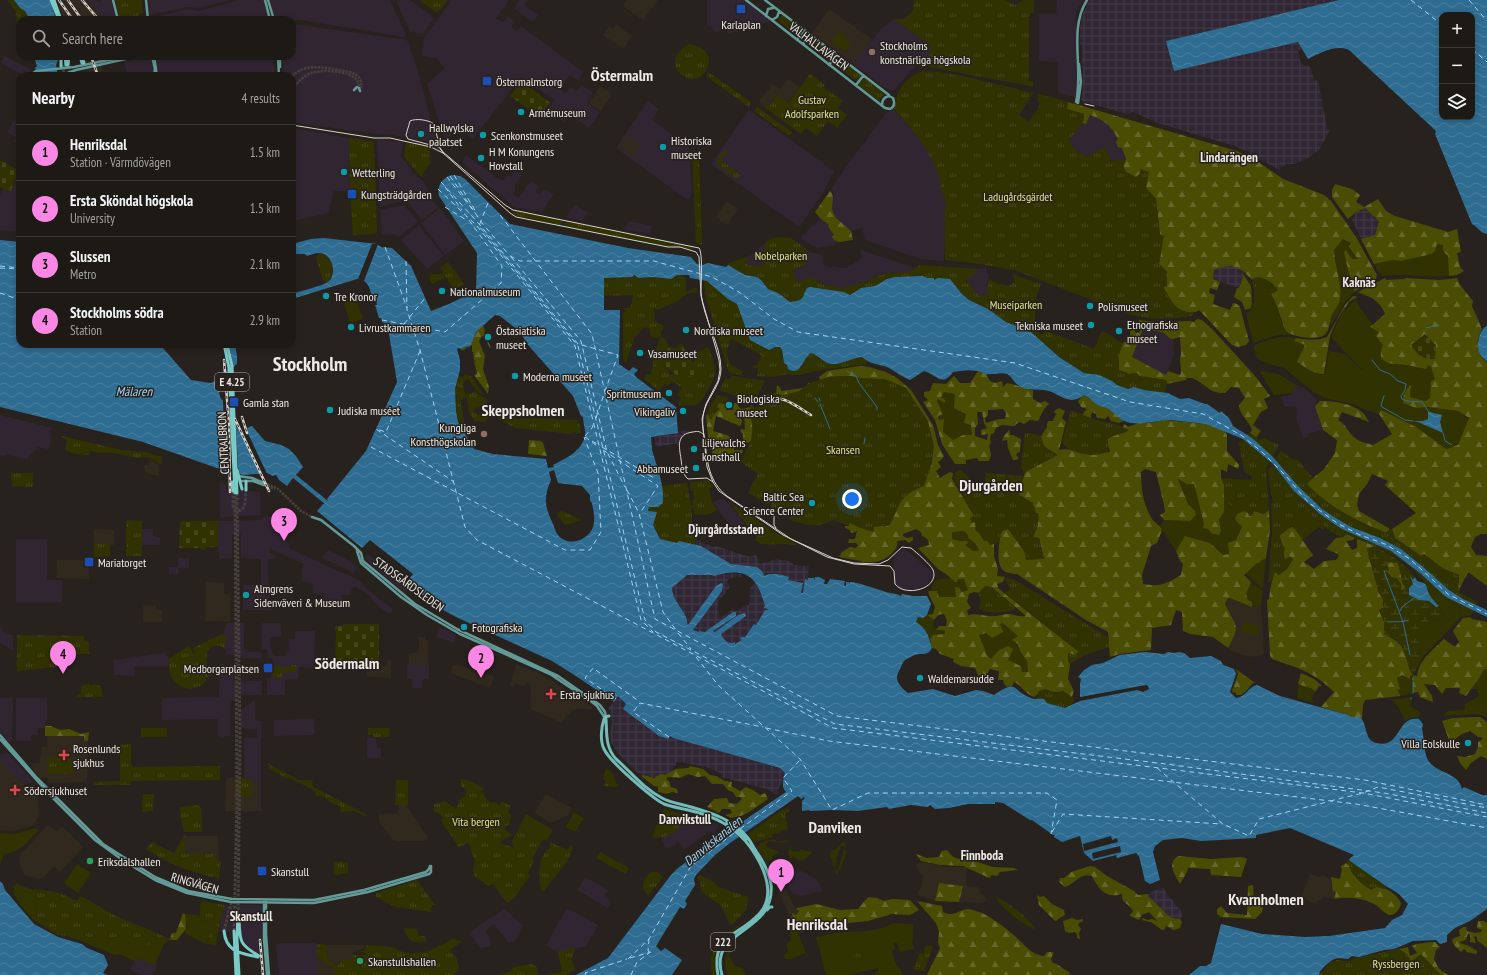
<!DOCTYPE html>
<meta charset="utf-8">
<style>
body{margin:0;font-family:"PT Sans Narrow",sans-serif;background:#25231f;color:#f1f3f6}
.controls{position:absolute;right:12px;top:12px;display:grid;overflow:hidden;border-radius:8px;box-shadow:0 2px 6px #0003}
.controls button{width:36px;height:36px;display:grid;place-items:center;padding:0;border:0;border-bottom:1px solid #3b3835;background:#1d1a16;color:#f1f3f6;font:20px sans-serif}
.you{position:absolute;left:852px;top:499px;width:14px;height:14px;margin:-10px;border:3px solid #fff;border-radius:50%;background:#1a73e8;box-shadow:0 0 0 6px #1a73e833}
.badge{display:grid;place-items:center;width:26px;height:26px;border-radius:50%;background:#fb87e5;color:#111;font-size:13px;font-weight:700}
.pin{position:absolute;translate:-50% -33px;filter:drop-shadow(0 1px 2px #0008)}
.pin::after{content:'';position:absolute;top:21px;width:14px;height:12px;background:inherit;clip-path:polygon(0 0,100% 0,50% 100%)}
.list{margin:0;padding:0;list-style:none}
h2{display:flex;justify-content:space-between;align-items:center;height:52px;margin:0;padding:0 16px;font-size:17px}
h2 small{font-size:13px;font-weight:400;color:#a0a1a1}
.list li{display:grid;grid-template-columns:26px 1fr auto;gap:12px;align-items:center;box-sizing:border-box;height:56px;padding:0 16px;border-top:1px solid #3b3835}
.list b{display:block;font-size:15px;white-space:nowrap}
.list p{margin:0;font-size:13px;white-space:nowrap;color:#a0a1a1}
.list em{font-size:13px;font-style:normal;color:#a0a1a1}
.icon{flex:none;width:22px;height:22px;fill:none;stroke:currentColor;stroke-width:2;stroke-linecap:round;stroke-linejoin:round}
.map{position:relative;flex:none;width:1487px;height:975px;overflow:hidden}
.search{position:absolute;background:#1d1a16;box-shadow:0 2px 6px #0003;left:16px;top:16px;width:280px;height:44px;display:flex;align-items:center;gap:10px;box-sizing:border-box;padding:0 14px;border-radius:12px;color:#a0a1a1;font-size:15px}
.panel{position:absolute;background:#1d1a16;box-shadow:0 2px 6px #0003;left:16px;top:72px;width:280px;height:276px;border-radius:12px}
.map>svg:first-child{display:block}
.commercial{fill:#322532}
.industrial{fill:url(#industrial-grid)}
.built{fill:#31281e}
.green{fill:#313202}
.forest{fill:url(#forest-firs);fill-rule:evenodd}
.wetland{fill:url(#wetland-marsh);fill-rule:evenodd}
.cemetery{fill:url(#cemetery-stones)}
.park{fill:url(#park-tufts)}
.water{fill:url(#water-waves);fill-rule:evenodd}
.pier{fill:#27221d}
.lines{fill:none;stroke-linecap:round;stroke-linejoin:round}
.stream{stroke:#2f6c91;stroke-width:1}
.ferry{stroke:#a2d3f4;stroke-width:1;stroke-dasharray:5 4;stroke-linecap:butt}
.secondary-tunnel{stroke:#45403b;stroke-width:2.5;stroke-dasharray:2.5 1;stroke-linecap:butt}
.trunk-tunnel{stroke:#45403b;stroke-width:3;stroke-dasharray:3 1.5;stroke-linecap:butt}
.secondary{stroke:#639a98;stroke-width:2.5}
.primary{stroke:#73bbb9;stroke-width:3}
.trunk{stroke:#7acac8;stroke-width:3}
.tram{stroke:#d6d3cf;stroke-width:1}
.rail-casing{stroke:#d6d3cf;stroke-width:2.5}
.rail{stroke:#27221d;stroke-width:1;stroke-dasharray:3;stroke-linecap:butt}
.transit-dot{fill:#1a4fb4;stroke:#27221d;stroke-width:1.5}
.education-dot{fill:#8d6e63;stroke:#27221d;stroke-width:1.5}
.culture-dot{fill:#0f9aa8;stroke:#27221d;stroke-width:1.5}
.health-dot{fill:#e0444e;stroke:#27221d;stroke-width:1.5}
.leisure-dot{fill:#2e9e5b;stroke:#27221d;stroke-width:1.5}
.labels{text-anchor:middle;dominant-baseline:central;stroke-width:3;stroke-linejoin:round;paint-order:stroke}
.shield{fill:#27221d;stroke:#b2aeaa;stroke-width:1}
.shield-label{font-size:11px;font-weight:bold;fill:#edeae6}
.poi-label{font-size:12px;fill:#edeae6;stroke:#27221d;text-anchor:start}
.street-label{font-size:12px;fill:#edeae6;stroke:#27221d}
.park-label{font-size:12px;fill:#dee285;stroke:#27221d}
.neighbourhood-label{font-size:13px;font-weight:bold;fill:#edeae6;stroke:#27221d}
.water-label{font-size:13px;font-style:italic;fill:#a2d3f4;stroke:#27221d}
.district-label{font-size:16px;font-weight:bold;fill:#edeae6;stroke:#27221d}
.town-label{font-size:20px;font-weight:bold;fill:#edeae6;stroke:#27221d}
</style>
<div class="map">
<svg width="1487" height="975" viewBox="0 0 1487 975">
<defs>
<pattern id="industrial-grid" width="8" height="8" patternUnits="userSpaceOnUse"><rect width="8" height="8" fill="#302634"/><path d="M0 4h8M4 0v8" fill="none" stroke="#443b48"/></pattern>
<pattern id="forest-firs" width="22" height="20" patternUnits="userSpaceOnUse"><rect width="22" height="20" fill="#4b4c04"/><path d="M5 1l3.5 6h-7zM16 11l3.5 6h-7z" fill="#656629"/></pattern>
<pattern id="wetland-marsh" width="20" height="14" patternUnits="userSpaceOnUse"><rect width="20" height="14" fill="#313202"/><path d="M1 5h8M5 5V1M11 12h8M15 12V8" fill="none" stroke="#45461b"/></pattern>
<pattern id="cemetery-stones" width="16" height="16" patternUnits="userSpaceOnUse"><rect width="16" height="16" fill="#313202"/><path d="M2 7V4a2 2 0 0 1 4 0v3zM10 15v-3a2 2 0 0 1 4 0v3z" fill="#45461b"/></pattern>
<pattern id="park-tufts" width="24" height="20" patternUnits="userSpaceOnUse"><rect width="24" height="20" fill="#313202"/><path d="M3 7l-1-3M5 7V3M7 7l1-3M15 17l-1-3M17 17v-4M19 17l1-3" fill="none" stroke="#45461b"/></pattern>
<pattern id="water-waves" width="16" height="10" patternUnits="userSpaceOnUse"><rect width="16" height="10" fill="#2f6c91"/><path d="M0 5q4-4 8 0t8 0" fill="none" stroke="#4d81a0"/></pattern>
</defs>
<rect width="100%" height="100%" fill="#27221d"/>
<!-- commercial -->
<path class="commercial" d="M87,0H95L98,3L102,0H111L116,20H105Z
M148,0H231L198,8L188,7L150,15L149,14Z
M240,0H264L267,20H149L151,18L188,9L199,11Z
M270,0H390L406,35L404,37L301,20H275Z
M396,0H410L434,18L423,34L415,33L413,31L410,32Z
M452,0H509L496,18L503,22L508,16L515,22L511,27L517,31L521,26L583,72L579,81L570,75L560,89L566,93L570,87L577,92L582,85L593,93L587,103L600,112L589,128L569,114L564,122L555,115L551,120L543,114L555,100L521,77L473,139L457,128L447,142L445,141L427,84L445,68L436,58L422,56L424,38Z
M519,0H528L524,5L538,15L533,22L514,8Z
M707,0H744L770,21L728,34L726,29L716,32L711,28V26H707Z
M1057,0H1084L1076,11V17L1077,89L1075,97L1058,93V62L1039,61V14H1056Z
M894,19L931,46V48L930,50L931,54L926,59L919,62L893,91L888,90L853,64L872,39L873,40L881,29Z
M292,24L407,40L416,64L437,143L436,144L388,134H375L292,122V76H283L282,56H292Z
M4,56L29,69L30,72L28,76H22V74L1,63Z
M150,56L154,70L153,76H128L124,62Z
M156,56H273L275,76H159Z
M648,101L659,109L652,120L689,147L692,194L688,200L616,148Z
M893,108L925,146L936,166L941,183V185L939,187L943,193L945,200L946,225L944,261L921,259L865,240L862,228L850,231L835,217L832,209L834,197L833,192L831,190L835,182L887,112L891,111Z
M749,110L834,171L823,193L799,227L711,164Z
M1090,115L1105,121L1113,128L1122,147L1126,159L1111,161L1105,147L1086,157L1074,149L1069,141L1083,123L1086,124Z
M20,118V145L14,142L16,137L7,132L14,120L18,121Z
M292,128L349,138L350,191H334L328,213L292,221Z
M379,139L403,142L401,157L407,163L414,174L423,181L433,197L431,199L438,207L422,220L406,200L380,207L377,141Z
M466,155L495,177L503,181L508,175L511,177L515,171L522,175L515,185V190L513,194L518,198L531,181L539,186L535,192L540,195L544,189L554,194L542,212L514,207L462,162Z
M20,172V232L0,230V195L3,189L10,192Z
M575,204L588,213L582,221L566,217Z
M404,205L418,222L399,237L393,234L382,235L380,210Z
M440,208L464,241L445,255L421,223Z
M820,218L829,225L828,228L834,235V240L839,242L834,245L816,248L801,239L802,233L804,235L812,225H814Z
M629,221L652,226L650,234L624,229Z
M419,225L444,256L427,269L401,240Z
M766,242L763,252L764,267H762L761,265L747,266V257L751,255Z
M805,248L809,252L823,255L824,265L829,267L835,266L842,268H846L858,261L861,258L860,250L916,268L909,272L891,273L883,274L861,283L843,288L829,286L816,281L797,282L791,270L806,265Z
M977,269H987V274H989L986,297L979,296L973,293L967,284L968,277L972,278V273H976Z
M1143,329L1154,330L1168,335L1169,338L1173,339L1174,355L1166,375L1132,357Z
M1303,387L1317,400L1315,406L1318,419L1321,421L1323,430L1308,434V437L1303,438L1297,421L1296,406L1285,407L1281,397L1293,394L1292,388Z
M0,415L52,428L50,436L52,437L48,449L38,447L27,458L28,460L8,454L2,456L0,454Z
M220,482L226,485V492H239V489L260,492L261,515L220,517Z
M723,498L745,523L734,531L713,502Z
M264,517H290L289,534L287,535V544H289V548L309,558L359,580L370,592L393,609L390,614L379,607L368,594L354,586L349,595H342L341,600H324L323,594H313L312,584L310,582H303L302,580V569L304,564L269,548V553L275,555L274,559H268L269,602H272V610H243V585H261V559L241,558V534H232V558L219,559V549H218V521L262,520Z
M142,529H153V536L160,537V545H142Z
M16,539H47V580H62V602H16Z
M904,548L931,571L932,577L926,585L914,591L901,589L895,583V570L893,568L894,558L901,549Z
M328,550L346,559L357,567L354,573L322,558Z
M368,554L399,579L410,587L404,592L365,559Z
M178,558H189V568H178V575L169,574V567H178Z
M227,623H244V649L246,650V652H261L262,658H241L240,654L226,655L225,642L223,635Z
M262,623H281V637H270V645L273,655L275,656H285L286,652L289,650L288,639H294L295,637V631H315L314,668L299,667L298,679L285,680V695H267V678H271V665H273V661L272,658H268V650L262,649Z
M0,626L6,635H13V651L0,643Z
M438,628L450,631L456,635L454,643L437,637Z
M165,653L169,659V666H134V676L115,675L113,660Z
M220,663L224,664V668H233L234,683H237V700L230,701V736H225L224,738L222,739L218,736V719L162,720V698L219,697Z
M407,665H429V679H423L422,688H412L413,679H407Z
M240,681H262V695H240Z
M0,698H13L12,739L10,743L0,732Z
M16,698H47V720H45V728H38V735H31V741H16Z
M255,700V720L262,721L261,741V811H259V783H254L249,778H244V738H257V729L241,728V709L244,708Z
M314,719V735L274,736V720Z
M367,738H376L377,748H381V758H367Z
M8,753L31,779L32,783L23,784L0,761V754Z
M688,816L719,825L714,835L710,831L684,850L678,841L675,845L666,848L661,838L674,833L679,829V826L682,824L684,818L688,819Z
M795,870H799L816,879L821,886L822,891L802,896L793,894L784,879L785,871Z
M585,877L608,890L604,897L611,902L608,908L577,890Z
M225,905H260L263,907L262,939L259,940L260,955L244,945L240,934V914H236V931H218Z
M567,908L598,925L585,948L583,947L561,951L558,952L546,945Z
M504,909L523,925L519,935L514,941L509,943L494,924L485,931L489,937L491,946L481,948L469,934L489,918L495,916Z
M282,943H315L317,944V975H279L276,945Z
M137,957L157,965L153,975H142L130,970Z"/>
<!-- industrial -->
<path class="industrial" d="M1089,0H1339L1167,41L1174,70L1298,42L1303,49L1298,51L1301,64L1309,66L1312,71L1314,81L1318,80L1327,128L1330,130L1319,150L1307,159L1294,164H1286L1279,170L1246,151L1234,146L1158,123L1133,112L1127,114L1082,101L1081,99L1083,89V70L1082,66V45L1080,44V27L1083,14Z
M1365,208L1379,221L1375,235L1361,239L1352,220L1356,212Z
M1225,266L1237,267L1242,270L1240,271L1243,277L1239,288L1213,279L1214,270Z
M677,431H694V432L687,433L683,437L677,447V443L656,447L654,437L677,433Z
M696,540L714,547L716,546L750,557L756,555L760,564L776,559L787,561L792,562L793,565H798V566H809L808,578V580H805L803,593H801L802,583L788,580V577L777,573H771L764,576L763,574L750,567L731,564L701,546L695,545Z
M725,573L742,574L741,577L737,576L727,580L730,587L719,601L718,606L719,615L723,616L733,609L738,611L744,606L749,605L750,589L754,582L761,592L765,606L764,607L768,608L767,611L765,610L756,625L754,624L744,637H741L742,640L741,641L735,644V643H731L725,641L721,634L713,631L715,630L713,627L705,632L699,631V632L693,630L690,623L687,626V619L676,602L671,591L672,588L687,575H714Z
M618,696L627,704L623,709L659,736H670L673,738L780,768V769L785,773L782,781L778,790L779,794L776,795L770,790L722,777L723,774L709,768L681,762H676V766H674L673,770L665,775L661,774L654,778L639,774L622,758L615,750L611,742L610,733L612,722L610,710L608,709Z
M1162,887L1183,914L1180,919L1171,918L1148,896V894Z"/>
<!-- built -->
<path class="built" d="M56,0H87L105,20H64Z
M627,0H658L643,20L623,6Z
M829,9L872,39L853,64L812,33Z
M616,24L632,36L623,49L603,35L609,26L613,29Z
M84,56H103L104,58L100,59L104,76H88Z
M788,79L800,87L787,103L768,107L760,104L759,101L773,84L780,89Z
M600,86L612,94L601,111L589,103Z
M627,135L642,145L633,157L619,148Z
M727,201L738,209L727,225L715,217Z
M149,459L158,464L159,469V476L145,473L144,465H149Z
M94,529L114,530V545L94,544Z
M57,560H89V579L56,578Z
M206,581L224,583V594H231L230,622L205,621Z
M1230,598L1252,607L1261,605L1264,651L1263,654L1254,657L1242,655L1234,652L1228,648L1235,635L1236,631L1235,623L1233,617L1228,611L1225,604L1227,599Z
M156,605V610H162V622H143V606Z
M419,637H425V640H428V665H409L408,654L419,652Z
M387,660H391V678L367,677V671L381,670L382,666H387Z
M516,664L531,670L533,672L534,670L545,676L592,707V709H574L568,716L566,715L562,723L530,709L531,684L527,683L526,686L515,684L514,687L510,686Z
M453,665H457L477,670L494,677L490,688L450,673Z
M47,736H84V741H88L87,782L48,783V778H40L30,766L33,763H39L42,747H47Z
M0,761L38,798L39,814L36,822L30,827L13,831L0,830Z
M228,778H249L254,783H259V811H225L226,779Z
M546,794L572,808L567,816L551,823L534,813Z
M398,805H408L407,807L420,824L419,825L428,837V839L425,841H394L379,822V814H398Z
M48,824L56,831L62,826L83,847L60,872L54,867L42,879L27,876L24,874L19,861L20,855Z
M186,836H218L219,861H215V854H185V842L183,840Z
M751,838L776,873L779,875L795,908L799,911L796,915H792L794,919L791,920L768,868L750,839Z
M921,862L949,867H967L966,886L978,887L981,894L984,895L987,900L981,903L959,902L963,886L939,883L935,901L917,895L922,884L923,875L920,873L916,865Z
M1310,874L1321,877L1322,875L1331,879V883L1336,892L1334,899L1324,897L1314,904L1301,897Z
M326,945H365L363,949L353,952L352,960L338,966L331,962L326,956Z
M317,958L322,959L325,964L334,968L335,971L334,975H317Z"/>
<!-- green -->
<path class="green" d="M836,30L841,34L842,33L845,35L844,37L850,41L849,42L851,44L845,52L831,42L837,33L835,31Z
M1343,239L1351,243L1350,247L1359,260L1352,259V280L1357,286L1354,288V292L1346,301L1330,327L1332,316L1337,307L1340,300L1339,279L1334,250Z
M1436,244L1443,245V251L1448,256L1449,276C1426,278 1404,273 1381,276L1374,264L1393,260L1401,261L1432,254L1435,251Z
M1252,280C1254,280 1259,280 1261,281C1274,287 1278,315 1283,326C1285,331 1289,333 1292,335H1277L1253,343L1246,312L1251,311C1256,304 1254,288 1252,280Z
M355,296L363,319L350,323L343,300Z
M1357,299L1358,305L1373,325L1370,327L1379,332L1380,339L1383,345L1381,353L1396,365H1408L1426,369L1429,365L1431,367L1435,379L1431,381L1430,398L1425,401L1410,397L1411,390L1403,397L1416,408L1428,407L1458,411L1469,419L1458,445L1446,449L1381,410L1379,414L1366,410L1353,404L1324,398L1312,391L1283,367L1275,366L1260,360L1256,356L1254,348L1255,345C1269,339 1281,335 1296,338L1294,341L1305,345L1304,348L1308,369C1314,373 1318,376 1325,374L1329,351L1345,354L1361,370L1364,367L1361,369L1331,337C1337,322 1343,308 1357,299Z
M1261,371L1279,374L1299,387L1292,388L1293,393L1274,395L1260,372Z
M944,392L955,394L966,414L964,423L971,425L972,435H963L953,440L943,432L944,419L939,420L937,401L938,399L945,402L940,397Z
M958,470H961L976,484L975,487L963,494C958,486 949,477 958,470Z
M1178,478L1194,484L1204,524L1212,534L1219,535L1221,531L1219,520L1224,512V502L1244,511L1237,514L1235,519L1242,527L1236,540L1228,543L1229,554L1223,555L1210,543L1186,536L1176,551L1160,526L1164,520L1190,521L1195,511L1188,504Z
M1310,514L1325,527L1324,530L1319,527L1302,540L1295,529L1291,526Z
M964,531L968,535V538L975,543L979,550L977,551H973L965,545L967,541H959L952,539V532Z
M1266,558L1263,588L1259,586L1245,573L1256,564Z
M951,578L955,582L958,579H964L968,590L962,592L955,587L957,597H938L937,591L930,590L937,579Z
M1251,582L1263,591L1261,605L1252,607V602L1248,600L1246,593Z
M1427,585H1429L1439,594L1460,609L1461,617L1422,658L1416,670L1414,668C1419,652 1426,647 1417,631L1418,629L1425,626L1426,622L1430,619L1441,620L1444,615L1439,606L1430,597L1428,593Z
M927,615L934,620L933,626L936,629L945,630V634L933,635L930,639L924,628L916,622L918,617L923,618Z
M1244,622L1260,626L1257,636L1241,631Z
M1003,623L1018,636L1014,638L1018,644L1020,651L1027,661L1028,672H1022L1021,666L1008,660L998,651L991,659L987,655L979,635L986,633Z
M1484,668L1487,669V717L1477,714L1443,716L1448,711L1465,710V704L1479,696L1477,689H1471L1480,677Z
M1402,675L1409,679L1410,676L1413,675V693L1412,694L1400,696L1398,690L1397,678Z
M1298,684L1313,689L1315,692L1312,700L1314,703L1297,698Z
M1412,697L1410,706L1421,713L1418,717L1410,718L1405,721L1399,708L1392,700Z
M141,728H167V737H141Z
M574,812L584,818L575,832L566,827Z
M526,814L553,830L547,841L543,839H537L519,828Z
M35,828L39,830C26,844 23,850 4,854L0,865V833L15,834Z
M774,839L778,842L786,840L792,841L781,843L769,841L766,845L767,847L779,852L772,857V860L788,864L790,856L788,854L790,845L792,851H799L802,849L805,851H812L811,854L802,861L797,859L793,856L790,860L789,865L767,860L757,847L762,842Z
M843,842H845L846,847L841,846L840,850H839L836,859L837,860L835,868L836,870H838L842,856H843L844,849H846C847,854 842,865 840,871H838L837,876C834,868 833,862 829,855L832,850H835Z
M77,864L91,873L78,893L64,883Z
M16,883L21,886L26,892L29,891L37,897L36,912L39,920L37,922C27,915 14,899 13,887Z
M185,914L199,915V921L210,922L209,938L206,944L185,933L187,926L184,919Z
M749,917C731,937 708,941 716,975H712C706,939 727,937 749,917Z
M791,920L794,921L801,932L798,933L806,953L790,959H785L784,956L788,951L786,945L791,940L789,924Z
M893,923L913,924V940H912L914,949L900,952L897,943H894L895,949L892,951L895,962L898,968L900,967L902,975H875V972L878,971V968L850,975H826L816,937C823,936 829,934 835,933C856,930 873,934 893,923Z
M66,931L86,936L98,942L104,943L117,941L147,945L161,942L164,944L155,965L137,958L136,962L120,954L115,955L79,940L65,936Z
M732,946L729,956L735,966L743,968L745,975H728C723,965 725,955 732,946Z"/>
<!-- forest -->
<path class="forest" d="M1068,102L1237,151L1257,161L1283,179L1324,195L1331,201L1356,237L1377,275L1376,279L1354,292V288L1357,285L1352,280L1349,274L1344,252L1346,250L1352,259H1358L1349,247L1351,243L1343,239L1334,250C1335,266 1342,283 1340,299C1339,306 1333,311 1331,318C1328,333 1327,338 1310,338C1305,338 1291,335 1287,332C1283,328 1283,323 1281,318C1278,309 1270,285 1261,281C1258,280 1254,280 1252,280C1239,266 1232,263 1214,270L1213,279L1220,282L1217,290L1210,288L1209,293L1215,295L1213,304L1230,310L1233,303L1237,304L1240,307L1249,341L1246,345L1238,347L1232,345L1199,310C1195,313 1192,313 1187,312C1174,311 1169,297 1163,287L1167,286V272L1159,264L1161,251L1156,199L1146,188L1140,174L1136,177L1126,172L1123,166L1126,159L1122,148L1118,147L1116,142L1118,139C1110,124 1105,121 1090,115L1086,124L1083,123L1084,114L1067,109Z
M1335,184L1352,189L1360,195L1356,202L1364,207L1378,199L1386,211L1395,216L1448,232L1457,229L1461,252L1457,253L1460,267L1464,271L1457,275L1449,276L1448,256L1443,251V245L1437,244L1435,251L1432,254L1401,261L1393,260L1374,264L1361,239L1375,235L1379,221L1365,208L1356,212L1348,219L1332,197V190Z
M830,191L832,193L833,198L832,209L835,217L851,231L853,240L839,242L834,240L832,237L834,235L828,227L829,225L820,218L815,212Z
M1241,271L1251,286L1252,304L1251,308L1245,310L1242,302L1234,297L1237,288H1239L1243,277Z
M1385,278L1386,280L1405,279V278L1440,280L1457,278L1460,285L1473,301L1472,306L1482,329C1476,342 1475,352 1487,363V534H1481L1475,537L1471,547L1476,555L1487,556V586L1468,572L1458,592L1459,575L1444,569L1424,554L1421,556L1395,538L1392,529L1416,513L1385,485L1388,481L1372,474L1367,484L1359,494L1357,505L1359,511L1390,529L1386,533C1354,519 1331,509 1306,484L1324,469L1335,453L1337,440L1323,430C1321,422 1317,415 1315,406L1320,401C1333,401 1351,403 1362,412C1365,414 1367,419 1369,422L1342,412L1338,420C1346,424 1348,432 1354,437C1359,442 1366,443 1373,445L1392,434L1379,414L1381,410L1416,427L1446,449L1458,445L1469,418L1458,411L1428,407L1416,408L1403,403C1403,395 1405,390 1411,385L1410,397L1425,401L1430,398L1431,381L1435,379L1431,367L1429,365L1426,369C1420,368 1413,366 1407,365C1394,364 1374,365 1383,345L1376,336L1379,332L1370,327L1385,314C1382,306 1376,299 1367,296C1364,294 1361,294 1358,292Z
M1353,296L1357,297L1349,302L1337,320L1330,336L1324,374C1313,375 1306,367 1297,362L1305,345L1294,341L1296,338C1307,340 1317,341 1327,337L1345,305Z
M1197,319L1202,320L1213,330L1256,377L1270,396L1264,399L1268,408L1261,412L1253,425L1261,431L1256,438L1250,433L1252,430C1249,421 1239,414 1239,405L1245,398L1239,388L1231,387L1225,393C1209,394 1205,383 1192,378H1187L1186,380L1167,384L1166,380L1140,376C1135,371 1134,374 1128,374C1126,373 1122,371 1119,370V354L1123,343L1129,340L1131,337L1130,333L1132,326L1135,327V332L1139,333L1142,326L1138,322L1139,320L1157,322L1155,327L1162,330L1165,329L1167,322L1189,321L1194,322ZM1143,329C1152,332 1164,329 1169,338L1173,339L1180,337L1181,354L1180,359L1181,372L1180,375L1168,371L1166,375L1132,357Z
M483,325L485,331L484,332L491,348H490L485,338L482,336L479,341L485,356L483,369L489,387L488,394L474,375L477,374V373L474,361L477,362L474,360L473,352H472V345L462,351L461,349L468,347L476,332Z
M859,366L869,367L886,372L897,378L911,390L933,425L938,445L944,456L942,459L938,462L941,467L936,471L940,478L950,472L953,473L952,479L974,516L976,526L984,541H988L990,545L994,543V556L998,569L997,576L1005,577L1003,582L997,584L999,589L1079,652L1074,655L1068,653V661L1070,664L1068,679L1074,691L1072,697L1063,691C1051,694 1050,688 1039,691L1038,694L1034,697C1025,694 1021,685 1014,682L1012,686L1007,687L1004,684L1003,680H998L999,671L990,669L984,679L978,675L975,668L961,666L953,662L954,659L940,654L936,649L932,648L930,639L933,635L945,634V630H936L939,626H946L947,621L944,614L938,615L934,620L927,615L933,614L935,607L929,595L928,591H937L939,597H956L955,587L959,588L962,592L968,590L964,579H958L957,582H955L946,574L938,569L918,548L929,545C929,540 927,538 922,536L921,532L916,529L903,534V536L907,538L913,537V540L909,543L905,540L897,541C898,547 896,549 892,553C883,562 874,563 862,562L861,561L839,557L842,552L850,547L856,548L858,545L856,543H848L849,539H855L857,531L853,533L850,532V530L845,528V526H849V521L756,438L748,443H745V445L735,446L734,450H743L742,453L728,454L726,459L723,457L713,459L712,450L709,447L706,415C711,414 716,408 719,403L726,404V410H733L734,403H737C740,412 745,408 751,407L756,411L763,398L762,395L776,393L777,386L780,387L781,391L803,388L807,386L808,383H809L811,384L821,381L819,377L827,371ZM735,412L741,413L744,414L745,430L742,429L740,430L743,434V441L741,443L735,444L733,442H734V440L727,435L713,431L716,416L740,426L741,425L742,421L739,416L734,415ZM964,531L968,535V538L975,543L979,550L977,551H973L965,545L968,543L967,541H959L952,539V532ZM974,592L1005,598L1026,616C1020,617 1015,615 1010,614C1003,614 997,617 990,616C982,616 977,613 968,615L967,610L971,608L967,602L969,594ZM1003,623L1018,636L1012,640L1018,644L1020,651L1027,661L1028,672H1022L1021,666L1008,660L1013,649L1008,646L998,651L991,659L987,655L979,635L986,633L992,638L1003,632L1000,624Z
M978,371L986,374L990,381L995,383L1002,381L1003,387L1007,383C1017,385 1024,388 1033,390V399L1040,403L1045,401L1049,404L1044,409L1038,421L1030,420L1024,424L1019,422L1014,426L1002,425L996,428L994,433L991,434L990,440L991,442L989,446L991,455L989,461H979L977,458L966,460V464H955L942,444L935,420L923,402L928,400L924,396V392L930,391L933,383L946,384L954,376L960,383H970ZM944,392L955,394L954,408L966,414L964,423L971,425L972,435H963L953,440L943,432L944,419L939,420L938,416L943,414L937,401L938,399L945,403V400L941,397ZM1003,409L1006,413L1005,419H999L986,423L985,418L988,415V410ZM977,412H982L984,423L987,428L981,430V435L988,434L987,440L975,436V428L978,424Z
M1084,395L1099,405L1108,408L1124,421L1119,423L1111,421L1108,416L1105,419L1097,418L1096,414L1092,412L1090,420L1082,417L1084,412L1087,409L1081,407L1078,401Z
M1059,408L1065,411L1062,418L1066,422L1059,450C1068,448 1073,451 1081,452C1091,454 1100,453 1110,452L1105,433L1121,431L1124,424L1128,427L1139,423H1148L1165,420L1206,424L1224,430L1227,435V451L1239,465L1238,469L1228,464L1227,472L1221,469V478L1224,484V512L1219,520L1221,531L1219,535L1212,534L1208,529L1203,528L1204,524L1194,484H1187L1178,479L1188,504L1195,511L1196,515L1190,521L1164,520L1160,515L1165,512L1164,505L1156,472L1145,469L1141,472C1141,488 1143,505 1152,519C1155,523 1160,525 1162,530L1157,543L1151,546L1142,575L1143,584C1161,587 1166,584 1181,575L1183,564L1179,559L1176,551L1185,536L1210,543L1223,555L1229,554L1228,543L1236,540L1242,527L1235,519L1237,514L1244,511L1249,513L1250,516L1252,515L1254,511L1264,514L1269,510L1270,530L1266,558L1256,564L1244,575L1251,582L1246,594L1248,600L1252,602V607L1230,598L1227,599L1225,604C1235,626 1242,623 1228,648L1213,637L1190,634L1183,631L1182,612L1176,610L1171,625L1152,628L1151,650L1120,654L1110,657L1108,632L1086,620L1017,574C1013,574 1007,573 1004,571C995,565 999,539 1002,531L1007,529L1009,530L1024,551L1044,559L1039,538L1033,537L1038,525L1032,503L1019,495C1024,471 1033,448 1047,427V424L1048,421H1053L1056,414L1054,411Z
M1009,430L1010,432V435H1013L1021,439L1020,452L1017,453L1016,455L1019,458L1016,460H1013L1008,448L1007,440L1002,441L1004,436Z
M529,440L541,441L543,443L547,456L528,454Z
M1291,526L1295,529L1313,555L1304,562L1314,569L1324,561L1336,560L1339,556L1338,554L1326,549L1336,538L1343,537L1347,534L1355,538L1353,540L1346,541L1352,550L1357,548V539L1376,546L1367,549L1379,593L1383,599V608L1379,610L1384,622V634C1398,641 1403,644 1407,660C1409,666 1409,670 1413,675L1417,676C1419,660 1433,650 1444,639L1455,647L1459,642L1453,631L1463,618L1470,617L1472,619L1487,622V669H1484L1480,677L1466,696L1459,693L1460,688H1446L1442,694L1435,685L1424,684L1432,696L1433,702L1420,697L1418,692L1413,693V675L1410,676V679L1402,675L1397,678L1400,689L1398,690L1400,696L1365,700L1363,705L1362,719L1360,717H1352L1348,715L1321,707L1334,692C1314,672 1298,668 1272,659L1270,655L1267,600L1269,599C1270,589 1272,580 1275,571L1278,575L1287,569L1293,559H1285C1283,554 1284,550 1283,545C1281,541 1280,539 1280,535Z
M1386,562H1398L1403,584L1405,586V589L1401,591V584L1397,579L1391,577L1390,575L1384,572L1383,569L1385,570Z
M1236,669L1255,683H1253L1246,691L1241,695H1236V693L1234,692L1233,693L1232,691L1238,674Z
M1301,673L1314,679L1322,686H1319L1315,692L1313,689L1298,684Z
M1476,717H1480L1487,722V759L1481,756L1471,763L1466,770L1460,763L1457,756L1465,757L1475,754L1478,747V742L1483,739L1481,737H1478L1470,731L1462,734L1451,742L1449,740L1442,721L1453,718Z
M45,726H51L60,730L69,729L81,734L89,732L88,741H84V736H45Z
M690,766L703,769L710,775L716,776L725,781L732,782L731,786L740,791L746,787L753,790L760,795L765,793L768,799L749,812L741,816L731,818L725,815L732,813L730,809H722L719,813L707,807L714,799L727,798L729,803L737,804L742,799L740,797H736L733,792L729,791L723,784H712L705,776L698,777L688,774L680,778L668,777L666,779L669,781L671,787L677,789L678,793L672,792L667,794L658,792V787L654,786L641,776L643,775L654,778L661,774L665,775L676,769L689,768Z
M947,850L953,857L959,859H967L993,867L1014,868L1018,870L1000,872L997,876L992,875L989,878L963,866L941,865L921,861L916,854L927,858L939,857L942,851Z
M1178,856L1211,859L1242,857L1247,859L1241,877L1211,875L1210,869L1188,868L1187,872L1180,884C1175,874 1166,864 1178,856Z
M1346,863C1354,868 1355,880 1364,885C1370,889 1373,886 1379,887C1388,888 1397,895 1401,903C1400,909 1395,916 1389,915C1384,913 1380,908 1376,905C1365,898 1346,896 1334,899L1336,892L1333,891L1331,877L1340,879L1342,870L1341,866Z
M1090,866L1095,867L1107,876L1134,891L1138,895L1148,894V896L1171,918L1180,919L1182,922L1180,928L1174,930L1166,926L1164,930H1162L1151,922L1142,920L1143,918L1148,920L1152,919L1157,921L1149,912L1142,915L1139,920L1132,917L1129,915L1133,912L1132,909C1128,904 1121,902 1122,894C1105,899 1099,889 1092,876C1080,872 1075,884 1065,887L1059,882L1060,878H1064L1071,872Z
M939,883L963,886L959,902L935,901Z
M1253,885L1254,901L1263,908L1262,912L1255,919L1221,917L1217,914V909L1221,906L1227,913L1247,915L1248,886Z
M1037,895L1040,897L1044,896L1052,904L1064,910L1065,915L1058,919V920L1055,921L1039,905Z
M868,897L877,898L884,901L892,899L910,900L919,910L910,915L892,914L868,921L827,925L801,932L792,915V913L796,915L799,911L796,909L797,908L816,904L840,910L858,909Z
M917,901L942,906L943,912C953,918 960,909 969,909C974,910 980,912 984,914C990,916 1014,934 1019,940C1027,947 1032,955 1044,956L1047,952H1054L1051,959L1052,962L1058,965L1070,973L1069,975H927L940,948L938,943L939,932L936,923Z
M183,913L185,914L186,929L177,940H172L170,939L172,933H176Z
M1072,918L1077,920L1083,919V921L1079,923L1078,925L1081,929L1079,933L1080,939L1077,938V934L1074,932L1068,933L1065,931L1063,921Z
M1478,921H1484L1487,923V948L1477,940V937L1476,936L1474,937L1476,943L1470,942V935L1468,933L1466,940L1460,942V943L1469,946L1477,951V954L1467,952L1464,949L1461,952L1453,944L1452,940L1454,938L1460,936L1459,930L1463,927H1466L1467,931L1475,933L1481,932L1482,930L1477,928Z
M1431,942H1435L1440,947L1436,950L1434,959L1439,969L1448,975H1320L1321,973L1337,960L1347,962L1359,958L1408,947L1410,956L1417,953L1412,946L1416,944Z"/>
<!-- wetland -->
<path class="wetland" d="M1375,547C1392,555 1408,565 1417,581C1420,582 1424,582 1426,585C1429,588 1428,593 1430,596C1436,605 1442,607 1444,618L1441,620L1430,619C1426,623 1424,628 1418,629L1417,631L1421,635L1422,640L1425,641L1424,644L1421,645C1421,655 1417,658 1414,668L1416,670L1413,675C1405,665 1408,650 1398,641C1395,638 1388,636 1384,634V622L1379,610L1383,608V599L1379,593L1367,549ZM1386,562L1398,563L1403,584L1405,586V589L1401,590V584L1397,578L1391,577L1387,572H1384V569L1388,571L1389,569Z"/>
<!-- cemetery -->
<path class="cemetery" d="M521,82H522L549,102L550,103L540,117L510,96Z
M0,160L20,171L10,192L0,187Z
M1425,334L1436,345L1435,359C1423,360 1417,355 1411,345Z
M681,343L698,373L695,377H679L661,364L669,347L676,348Z
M182,521H218V547H206V549L202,550L201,548H179L180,523Z
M343,624H379V669H335L336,631H335V628L336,626H343Z"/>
<!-- park -->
<path class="park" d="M7,0H14L17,5L25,11L30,20H20V23L16,21C19,11 11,7 7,0Z
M115,0H142L143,13L139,14L137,17L123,20L120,19Z
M419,0H448L440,10L436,12Z
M914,0H1005L1016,5L1023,0H1034V13H1031L1030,17H1029V81H1033V86H1030L929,67L927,65L926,59L931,53L929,50L931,46L894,19H905L913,10Z
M782,15L801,30L797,35L778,21Z
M812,37L861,75L857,81L807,43Z
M690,44C706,47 715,59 704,73C691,90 664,68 680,51C684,47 686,45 690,44Z
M923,71L939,72L963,76L1033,93L1019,115L1029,122L1040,105L1038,99L1039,94L1068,102L1067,109L1084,114L1083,123L1069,140L1074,149L1086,157L1105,147L1111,161L1126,159L1123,166L1126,172L1136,177L1140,174L1141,169L1149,172L1146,188L1156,199L1160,234L1164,236L1159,264L1167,272V286L1163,287C1174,303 1173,310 1193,313L1192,316C1171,319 1151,321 1129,314L1014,270L974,263L945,260V200L943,193L939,187L941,185V183C929,147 917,136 893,108C897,104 896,102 897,96C900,86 912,74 923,71Z
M708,72L751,102L749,107L706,76Z
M810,74L825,85L823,87L843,101L838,108L847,115L837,128L828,121L817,136L806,128L801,134L760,104C772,108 771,105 777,96L788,103Z
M864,78L885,93L879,101L858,85Z
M757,107L792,132L790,135H788L754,111Z
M349,138L374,142L377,232L374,234L353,235L350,191Z
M406,142L429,147L431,156L429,157L430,161H432L421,177L404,157Z
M725,149L728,152L724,157L722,156L721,160L740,175L737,179L717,164L716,161Z
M694,151L699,156L702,245L696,243L692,152Z
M515,211L563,220V221L560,225L517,216L513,214Z
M567,221L694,247L693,250L681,247H669L563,226Z
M780,237L791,238L805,248L806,265L792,270L797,282L811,277L824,285L843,288L861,283L887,273L909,272L920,265L977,269V273L972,274V278H968L967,284H970V287L973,288L974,293H978L979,296H986L989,279C994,281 999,284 1004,285C1013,287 1018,280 1012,274L1041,284L1035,301V328L1041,335L1046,331L1094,349L1102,331L1114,337L1115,339L1123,343L1119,354V370C1122,371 1126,373 1129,374C1134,374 1135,371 1140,376L1166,380L1167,384L1165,393L1144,390L1134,387L1128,389L1117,385L1099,375L1084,373L1059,357L1031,332L1006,322L988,309L969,300L961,293L954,284L944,279L938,278L934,280L922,276L895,277L875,286L861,288L850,295L844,292L812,287L801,300L790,302L778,293L768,289L761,280L757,277L745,275L728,265L729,263L747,257V266L761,265L762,267H764L763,252L766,242L773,238Z
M319,253C333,256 337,272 327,283H326L325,280H323L316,258Z
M448,262L464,284L453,289L446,277L432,284L429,279L432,274H442L443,271L440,268Z
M634,275L645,278L653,277L671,279L677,275L684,276L686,279V292L697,287L696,293H688L678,301L660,309H654L655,321L664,326L661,332V336L657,338L651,337L649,328L644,327L634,338L626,363L623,359V313L627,310H624L625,308L631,307L633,296L632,295L604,296V278L632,277Z
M1258,277C1267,279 1273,282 1278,290L1274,293L1268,295L1266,289L1254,290L1252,279Z
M704,280L710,283L728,299L737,304L750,340L780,347C783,351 781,356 783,360C784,364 787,365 788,369L792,371L802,367L804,359L811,353C818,355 824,362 831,363C842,365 852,358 862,357L867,361V364L826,369L798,375H791L788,374L773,377L757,376L758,368L751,367L757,365L762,356L733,339L729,341L730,343L726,351L730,364L743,372L742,375L729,373L706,298Z
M662,337L666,340L669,347L661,364L670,372V375L674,374L679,377L695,376V375L698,373L692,363L695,361L692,355L708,347C720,375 716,375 702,400L700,401V403H698L695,406L692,405L681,406L678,404L681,398L677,395L682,388L672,381L668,386L665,384L659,391L645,380V375L651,374L653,364V354L657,348L659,339Z
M465,374L471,376L484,395L477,391L468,379L465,380L463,385L465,394L472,393L474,391L487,400V407L483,408L482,407C479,406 475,408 473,411L479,415L490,416L485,422L474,421L469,412L467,397L463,398V400H460L465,426L463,428C457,419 455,407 457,396L455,395V389L459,376L463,377Z
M732,376L765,381L756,398L751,400L721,391L720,389L725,379H730Z
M831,376H851L861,378L885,379L906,388L928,421L934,446L932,463L924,486C899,496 901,503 890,525L884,527L882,526L874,527V532L860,528L850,523L848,525L833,520C818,528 805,526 789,519L793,513L787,509C779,511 777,511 771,507L772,504L770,503L767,504L748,493L758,474L741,462C745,451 752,443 752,432C753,423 749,414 751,405L757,408L759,405L755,401H757L761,397L772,393L783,395L799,391L810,383Z
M717,395L728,397V401H725L726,404L719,403L717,407L720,409L715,413L711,420L708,415H706Z
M491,406H493L510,417L518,419L533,418L577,420L580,424L581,433L579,434L573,432L572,434L515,428L500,420Z
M1071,410L1096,420L1112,423L1129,430C1124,435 1114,434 1108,439V451C1098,459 1068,454 1062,442Z
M1025,433H1031L1041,436L1044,446L1058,455L1024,473L1021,467Z
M1250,433L1259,440L1264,438L1277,444H1279L1273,457L1247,434Z
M62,436L121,450L145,452L162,457L161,465L149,457L137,458L115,453H99L90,451L88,455L75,454L65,450L67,440L61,437Z
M1243,439L1270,462L1266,468L1269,510L1264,514L1254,511L1252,515L1249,516L1248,513L1224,502V484L1221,478L1251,480L1252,477L1244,472L1239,443Z
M1281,451L1292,459L1298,460L1313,478L1307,484C1331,509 1354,519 1386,533L1390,529H1392L1395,538L1421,556L1424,554L1444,569L1459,576L1458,592L1477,602L1476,605C1444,592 1429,568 1401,549C1380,535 1354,531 1333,517C1320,508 1307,497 1297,484C1289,476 1283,467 1275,459Z
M1271,463L1302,499L1320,514L1342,529L1391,551L1420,573L1446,597L1474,611L1471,615L1461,617L1460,609L1439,594L1429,585H1427C1406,556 1379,549 1347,534L1343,537L1331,532L1310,514L1280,535V541L1285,548L1283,554L1285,559L1290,556L1293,559L1287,569L1279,575L1274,571L1273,580L1268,583L1272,532L1271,504L1273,502L1272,497L1271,495L1268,471L1269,468L1272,466L1270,464Z
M11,473H33V487L12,486Z
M986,473L1023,476L1019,495L1033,503L1036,513H1038C1040,521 1037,529 1033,537L1039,538L1044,559L1026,560L1024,551L1009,530L1007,529L1002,531L999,542L990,545L988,541H984L979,533L975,530L976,521L972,523L970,518L974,516L962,495L977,485L984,491Z
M708,480L713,486L709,489L711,501L717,510C709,516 702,515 694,514V512L696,511H694L693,508H691L692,511L689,512H692V525L695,524C696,532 696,538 695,545L679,541L677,544L660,539L648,512L649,507L663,503L661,486L687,483L691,505H693L692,500H694L693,491H691L690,482Z
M727,502H729L732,504L778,534L797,544C790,547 787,543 780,544C771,544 761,547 755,539L757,538L749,525L748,526L733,508L734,506Z
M562,511L582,520H583L565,525L556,513Z
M126,520L142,521V556H126Z
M94,544H110V556L94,557Z
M1005,578L1015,580L1109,638V647L1085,655L1070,664L1068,661V653L1074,655L1079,652L1004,593L1010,590Z
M986,585L993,588L1016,608C1006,614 990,614 979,609L981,600L978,593Z
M222,634L227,637L225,642V649C219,642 209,645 207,654C206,658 207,664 207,668L210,669C208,690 184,696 172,678C169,672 169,665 169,659L189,646L194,654L195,653L193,648Z
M17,635L84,636V641L89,642V654H52V658L56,662V667L17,671Z
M291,665H297V670L295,672L282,673V678H273V666L291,667Z
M89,684L91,686L94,684L100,686L102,690V694L104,697H77V694H81V687L84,685Z
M1045,689L1056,693L1063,691L1074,698V701L1070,706L1065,708L1047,703L1044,699H1035L1038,697L1039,691Z
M368,728H390L389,737H373V735H368Z
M131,744V764L134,767L220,766V780L131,781V785H94V782L120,781V745Z
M64,756V760H76V761H86V757H87V765H75L72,774H48V762H47V757Z
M269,763L270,765L299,780H312L313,787L366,814V817L355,811L341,812L340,806L330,802V801L321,796H316L315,791L290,778H286L269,769L270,766L268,764Z
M606,768L613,774L616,783L619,785L617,787L604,786L606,781L603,779Z
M237,779H248L252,782V796L235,797V781Z
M461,779L470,781L484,789L482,792L487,800L492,803L494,802L499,805L502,801L511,806L508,811L511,816L509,825L506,826L504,829L513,835L501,841L500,843L514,848L512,841L519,828L537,839H543L532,859L534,861L528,874L530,876C527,880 516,895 515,898L507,903L493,884L489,886L474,876L473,870L475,860C471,854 472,848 468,843L459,847L441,821L443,818L439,813L434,812V804L446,801L450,805L456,809L460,799L465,796L467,790L461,786Z
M396,780H408V805H395Z
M143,794H154L153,811L142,812Z
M198,805L201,808L202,832H184L180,815V807Z
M786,808L789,809L790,812L785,814L788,829L780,831V833L772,834L773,837L755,842L748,834L783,809L784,810Z
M664,809L688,816V820L684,818L682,824L679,826V829C672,834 664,838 655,838L652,836Z
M184,836H186L183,840L185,842V854H215V861H221L219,878C193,874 168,863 146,849L151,843L155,842V844L174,853Z
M550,842L567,850L571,845L573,846C570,864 553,876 544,892L541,890C538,878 538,854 550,848Z
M600,852L629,868L626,874L596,858Z
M1349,859L1386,886L1385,889L1376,887L1371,890C1364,886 1358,880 1353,874C1350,870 1350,866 1346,863Z
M334,862H348V873L334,875Z
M652,872H657L663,877L649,895L644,891C641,884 645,876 652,872Z
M700,875L712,881L718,887L748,897L746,910L732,925L730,924L721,906L702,892L700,882L697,878Z
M417,880L435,905H432L431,912L396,907L376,897V893Z
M21,886L31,889L57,892L75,900H78L81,896L114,915L170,939L164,944L161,942L147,945L117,941L104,943L98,942L86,936L66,931L65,936L58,935L37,922L39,919L36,912L37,905L34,900L37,897L29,891L26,892Z
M998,898C1013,906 1025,915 1035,928L1034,929C1019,922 1007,912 996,899Z
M201,901L225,905L220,921L216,945L206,944L209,938L210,922L199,921Z
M404,928L417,929L419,936H425L426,941C414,945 406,940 404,928Z
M454,938L456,940L462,941L450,950L457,959L459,970L454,975H334L335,971L334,968L325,964L322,959L317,958V944L326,945V956L331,962L338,966L342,960H352L353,955H367L366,953L360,952L365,950L366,946C373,945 387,946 394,948C398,949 396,950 400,951C419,958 438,948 454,938Z
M927,946H933L924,971L914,970L916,961L920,953H924V948Z
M862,947L869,949V954L872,956L871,959L865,958L864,968L853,961L857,949Z
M575,948L574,953L571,958L575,970L565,975H546L562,972L558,952L561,951Z
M1399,949L1407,954L1411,961L1421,954L1441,975H1322V972L1332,961H1350L1355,957L1360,958Z
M532,964L537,967L538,975H499L510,972L514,967Z"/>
<!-- water -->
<path class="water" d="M14,0H50L56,20H30L25,11L20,8Z
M1339,0H1487V234C1480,233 1478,227 1472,224L1435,134L1436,131L1349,50C1336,44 1320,53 1308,59L1298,42L1174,71L1166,41ZM1442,15H1472V117H1442Z
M34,56H60L56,65L58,76H39L38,72H36L35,67H37Z
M451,175L460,176L465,179L510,224L628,248L691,257L697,264L703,265L708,263L726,267L728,265L745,275L757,277L761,280L768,289L778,293L790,302C806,300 801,298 807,288L810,287L844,292L850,295L861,288L875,286L887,279L895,277L922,276L928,278H934V280L938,278L950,279L961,293L969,300L988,309L1006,322L1031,332L1059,357L1084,373L1099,375L1112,381L1117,385L1128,389L1134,387L1144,390L1168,393L1180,399L1189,398L1205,404H1207L1220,413L1221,411L1229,418L1233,426L1252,438L1273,457L1298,486L1322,509L1334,517L1351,527L1380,538L1401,549L1422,566L1449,590L1463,599L1487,610V617L1446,597L1420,573L1391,551L1342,529L1320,514L1294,491L1273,464L1243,439L1206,424L1171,420C1156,420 1141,426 1127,422C1120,420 1114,413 1109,409C1106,407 1103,407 1100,406C1094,404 1090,397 1084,395C1068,408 1058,391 1044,390C1035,389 1026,391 1018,385C1013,382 1012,376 1007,374C1000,372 992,375 985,374C983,373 980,371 977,371C969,369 960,371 953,372C942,388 936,374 924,371L910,380C902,377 895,371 887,367C878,364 869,364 862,357C851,358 842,365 831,364C824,363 818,355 811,353C802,359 801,377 788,369L787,365L784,363L782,350L780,347H775L769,350L750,340L737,304L728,299L707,281L690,278L689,275H677L671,279L653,277L639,278L634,275L632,277L604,278V310H620L619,364L629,371L633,367L638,370L634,374L636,377L676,407L678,433L651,437L652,450L660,476L663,491V503L658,507H649L648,511L657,512L653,525L660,539L677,543L679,541L701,546L731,564L757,567L762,571L764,576C773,572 779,574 789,577L788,580L803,583L801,593H803L805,579L808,580V578H814V581L815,577H819L825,580L824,584H827L830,579L845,581L844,585L846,586V582H849V584L850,582H852C863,584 873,588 883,591C890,594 893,592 901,596L902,594L913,596H927L931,604L927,615L923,618L918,617L916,622C928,630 928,635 932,648C929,654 925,654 919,654C916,654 908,658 905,660C902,663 901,668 899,671C893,681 902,688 908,693L933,689L955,696L976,690L983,691L994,695C1019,678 1011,691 1031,698C1035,700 1039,698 1044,699L1047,703L1065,708L1080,701L1137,690L1143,692L1149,689L1148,686L1146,685L1080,697V684L1081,679L1078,677L1084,670L1092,665L1103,663L1120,655L1145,652L1164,654L1168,652L1174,653L1179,652L1184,653L1190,658L1211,656L1221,661L1223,665L1234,669L1236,674L1230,692L1236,698C1246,697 1248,687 1257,685L1280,696L1348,715L1352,717H1360C1368,725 1364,740 1376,743C1402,749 1396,715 1419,719L1423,724L1422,728L1424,741L1422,742H1424C1425,750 1425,757 1430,763C1438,773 1459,773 1462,789L1464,787L1482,795H1487V909L1470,921L1455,928L1447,935V942L1440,944L1436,940L1413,941L1394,949L1384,950L1359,957L1352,956L1348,959C1334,957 1334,958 1324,967C1321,970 1320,971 1319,975H1189L1200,966H1206L1211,963L1221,924L1262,934L1305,937L1329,936L1385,928L1392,920L1402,915L1408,904L1399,894L1386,886L1350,861L1349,859L1354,855L1290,828L1256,835V838L1201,841L1182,838L1163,840L1155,846L1153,852L1160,880L1150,884L1145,881L1139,856L1136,853L1117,858L1116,855L1093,861L1084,853L1080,836L1062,842L1054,837L1055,835H1053L1032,820H1030L1003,803L995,802V804H968L949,808L935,809L930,805L928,807L911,805L889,809L887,807L858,811L832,810L810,811L809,810L802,811V801L805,798L804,797L801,799L798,796L730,843L715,855L696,875L694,879L695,885L685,901L687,904L684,909L680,907L656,946L661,951L665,948L682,960L672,975H576L608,958L671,875L678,868L726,833L728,832L742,822L786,792C781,787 783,780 785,773L780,768L673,738L670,736L668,739L659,736L623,709L626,704L618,696L614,702L576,676L552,661L456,617L445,611L406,583L413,574L370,540L362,548L317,511L323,504H325L293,478L287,486L279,480L276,475L273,476L267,473L244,475L228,472L143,442L0,407V240L20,242V344H162V347L191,380L211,383L224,376L232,360L229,344H235L237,356V364C230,368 228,383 219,391L220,397L223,401L224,423L236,426L240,433L248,432L247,428L252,426L265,441L281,445L289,449L296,456L303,467L297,474H296V475L328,501L327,499L366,451L397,382L389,334C390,328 388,324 382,322L381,318H379L375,305H377L376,300H373C370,289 369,280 357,279L292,299V294C300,291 322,286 328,282C338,274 332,253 319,253C315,253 310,255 307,256L305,254H292V244L311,239L324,238L377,244L381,247L392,248L411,266L431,311L449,304L476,291L477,253L439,196C437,186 441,179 451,175ZM495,315L500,316L519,331L529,346L573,396L581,416L583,417C583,423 586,431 585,436C581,452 566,458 553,465L554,467L548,468L546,459L493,454L474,449L458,422L456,411L455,389L460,370V360L457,349L459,348L461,349L471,345L476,332ZM554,470L558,483L582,486L590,495V501L592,503C593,509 595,516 594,523C592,538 573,547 561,538C556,534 555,529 553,524C545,507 543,498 551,480L549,472ZM725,573C730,573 734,572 739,573C755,574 761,592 765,606L764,608L768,609L767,610H765L756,625L754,624L745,637H741L740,639L742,640L735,644V642C728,645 724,640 721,634L746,616L745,613L738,615L715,632L713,631L736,616V612H733L705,632L699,631V632L693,630L722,591L723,584L721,583L716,586L688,625C687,624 687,622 687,620C684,609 672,600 672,588L687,575H712L714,576Z
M1487,326V362C1484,359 1480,355 1479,352C1476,345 1480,328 1487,326Z
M1428,411C1433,414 1437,413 1442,415L1440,422L1443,433L1418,422L1413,421H1423L1428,419Z
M1410,575L1413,580L1415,577L1417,581C1427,584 1426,583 1428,592C1430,597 1435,602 1439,606L1436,607L1429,601L1419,600L1409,595V588L1413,584Z
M0,881L3,884L5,890L34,924L58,937L82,944L87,948L104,955L108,965L103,973L107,975H0Z"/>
<!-- pier -->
<path class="pier" d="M372,244H378L364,281L358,279Z
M226,423L236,426L238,468L240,474L228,472Z
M237,424L241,431L246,430L245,427L268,476H262Z
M1111,836L1112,840L1117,838L1118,842L1084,851L1083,844Z
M1120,846L1121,852L1093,859L1092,853Z"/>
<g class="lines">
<!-- stream -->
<path class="stream" d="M1426,328L1439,325
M1372,360L1380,370L1390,374L1398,381L1406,384L1405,390L1401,396L1402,399L1407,401L1422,402L1428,411
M847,371L856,376L859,383L877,407V410
M1384,396L1381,405L1382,407L1405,420L1413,421
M815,398L818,402
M819,398L820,401
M820,404L830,429
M1443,433L1445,441L1452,445
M864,444L865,438
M1384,571L1403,622L1410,655
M1400,611L1402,607L1414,598
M1388,622C1395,621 1401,623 1408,620
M1413,680V678
M1413,693V682
M1411,699V698"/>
<!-- ferry -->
<path class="ferry" d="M1411,0L1442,25
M1469,0L1487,21
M1472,49L1487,62
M454,175L476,212
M450,176L482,223L509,255
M447,177L476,214
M441,182L480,225L578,344L618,355L605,391
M445,187L462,210
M438,189L477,226L575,346L641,620L653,632
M488,203L479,226L578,346L645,620L656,632L835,724L1158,763L1384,793L1487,813
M445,207L468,221
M500,215L592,334L655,619L837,716L1365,780L1487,805
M385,247L407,308
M510,256L520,261H654L712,277L739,292L774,319L798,332L1015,363L1130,402L1203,414L1241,435L1262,452L1286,476L1308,502L1337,523L1360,535L1385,544L1410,559L1448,594L1487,614
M511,257L581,341L607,452L625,487
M406,261L407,310L420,350L465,527L477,540L833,728L1363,793L1487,817
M0,266L20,268
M0,268L20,269
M0,293L20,300
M382,320L445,332L501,283L502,266L466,216
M404,324L425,298
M152,344L162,347
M420,351L386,432L376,429L454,482
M596,418L604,394
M585,436L592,428L595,421
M585,437L600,448
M592,441L599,445
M371,447L565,550H590L601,532L598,473L584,437
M602,447L656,479
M603,450L658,486L640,513
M627,490L639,513L663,612L676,630
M678,633L691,649
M696,657L718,685L800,759L832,810L868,793H1047L1057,800L1051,834
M616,699L585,678L593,668L640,702
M766,728L829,741L1356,804L1487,828
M669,737L633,712L640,703L763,727
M1157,768L1223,824L1249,836L1259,819L1327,802
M1330,801L1363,793L1378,787L1487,808
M740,829L792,791L783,778L800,760
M1052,832L1063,814L1222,824
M649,939L648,951L650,952
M630,958L651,952
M628,959L649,939L691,866L734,833
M586,975L585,973L627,959
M631,975L637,962L649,953"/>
<!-- secondary-tunnel -->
<path class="secondary-tunnel" d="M292,76C307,61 330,69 349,72C357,74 363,79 361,88
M292,89C297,83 303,76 311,73C323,69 361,70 359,88
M264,483L277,488L301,511L312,517
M264,485L275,489"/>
<!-- trunk-tunnel -->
<path class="trunk-tunnel" d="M63,65L64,76
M69,66L70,76
M233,491V506L235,510C247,514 245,498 246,490
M237,493L240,743L238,914
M224,931L233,896
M234,931L237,799L235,493"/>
<!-- secondary -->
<path class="secondary" d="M113,0L118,20
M146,0L148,20
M265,0L270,20
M268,0L274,20
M746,0L885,108L890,109C894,107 895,103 893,98L889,96C884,97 882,100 882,105
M765,0L889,95
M766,16L768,9L773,8
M133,20L147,17
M772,20L777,17L779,12
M797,40L804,31
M803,44L810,35
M152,56L155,69L154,76
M154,56L157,76
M278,56L279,76
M280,56V67
M1079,64L1081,82L1078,103L1076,102C1084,69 1068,30 1087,0
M829,65L836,55
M31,76L33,73L36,71L74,67L128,56
M59,76L76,70L139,56
M856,85L863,76
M359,88L360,91
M354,90L357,87
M238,476L252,478L264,483
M240,481H253L264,485
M312,517L321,520L354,546L361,553L363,561L415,604L457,629L558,676L600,705L605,712L606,717
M357,551L361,563L401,597L427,615L460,634L550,674L592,702L597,706L605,718
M0,735L37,778L103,844L155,877L188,891L232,899L314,900L364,890L426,872L429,869L430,866
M0,739L50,795L95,840L121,859L155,880L187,893L231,902L314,903L368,892L429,874L431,872V866
M264,902V940L267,975
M266,902V934L269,975"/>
<!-- primary -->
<path class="primary" d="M609,716L605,717L604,719C601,728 600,741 604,749C610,762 652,798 664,804C672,807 680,808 688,810C714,816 735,826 751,848C765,868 778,898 756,917C735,937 711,937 718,975
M606,719C607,733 605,747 616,759C631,772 644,789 662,798C671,803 681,804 691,807C712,813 734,820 748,838C751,842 753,847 756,851C763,861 769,871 771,884C776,935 708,927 722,975
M727,822L747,839
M767,910L770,907H772"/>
<!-- trunk -->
<path class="trunk" d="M51,0L59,20
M54,0L61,20
M61,56V66
M65,56L66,65
M80,56L82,63
M82,56L84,63
M68,65L69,56
M224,344L229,368L235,493
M227,344L232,366L237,493
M237,470L242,489
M232,482L233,491
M246,490V481
M238,914L237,939L239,975
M239,919C240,942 239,944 259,956
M224,931C226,952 240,953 258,957
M234,931L236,975"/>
<!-- tram -->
<path class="tram" d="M1085,104L1094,106
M292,125L374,138H390L431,147L443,153L510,213L516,217L668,247H680L696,252L699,257L701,296L719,360L720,370L718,381L706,404L702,419L707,467L713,482L719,491L726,496L783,535L827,557L854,564L890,566L894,571L895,584C906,598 940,588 933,570C930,564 916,552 911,548L902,547L888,560L879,564L854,563L833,558L791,539L727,496C709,482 707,462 705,441C703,430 701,419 705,408C710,395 721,384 721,369C721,345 703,318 701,293C701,284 703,253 699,248L513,210L505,205L443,152C442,150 440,148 438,147L408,139L406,135L410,121C416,118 429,120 434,124L440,148L443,153
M704,435C700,431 698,431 693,432C676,434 679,446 681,459C682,466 682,474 688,479L707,478L713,482
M753,512C760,515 766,510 773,512L774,516V525L776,528"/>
<!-- rail casing -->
<g class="rail-casing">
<path id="rail" d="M59,0L73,20
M68,0L82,20
M82,0L99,20
M91,56L98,76
M98,56L99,59
M224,360L229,425L230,492
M763,398C782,394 796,406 811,415
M242,417L247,433
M235,419L269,491
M260,940L263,975"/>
</g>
<!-- rail -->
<use href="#rail" class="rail"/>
</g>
<!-- markers -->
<g class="transit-dot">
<rect x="736" y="4" width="10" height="10" rx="2"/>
<rect x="482" y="76" width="10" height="10" rx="2"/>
<rect x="347" y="189" width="10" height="10" rx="2"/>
<rect x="229" y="397" width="10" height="10" rx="2"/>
<rect x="84" y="557" width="10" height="10" rx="2"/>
<rect x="263" y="663" width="10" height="10" rx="2"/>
<rect x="257" y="866" width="10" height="10" rx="2"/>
</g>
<g class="education-dot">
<circle cx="872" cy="52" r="4"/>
<circle cx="484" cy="434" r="4"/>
</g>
<g class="culture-dot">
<circle cx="521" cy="112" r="4"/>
<circle cx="421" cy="134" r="4"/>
<circle cx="483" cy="135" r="4"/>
<circle cx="663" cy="147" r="4"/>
<circle cx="481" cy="158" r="4"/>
<circle cx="344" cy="172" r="4"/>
<circle cx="442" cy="291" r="4"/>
<circle cx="326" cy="296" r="4"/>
<circle cx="1090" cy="306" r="4"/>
<circle cx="1091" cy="325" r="4"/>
<circle cx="351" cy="327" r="4"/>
<circle cx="686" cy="330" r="4"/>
<circle cx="1119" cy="331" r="4"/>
<circle cx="488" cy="337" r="4"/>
<circle cx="640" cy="353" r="4"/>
<circle cx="515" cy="376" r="4"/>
<circle cx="669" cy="393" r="4"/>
<circle cx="729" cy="405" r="4"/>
<circle cx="330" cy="410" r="4"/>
<circle cx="683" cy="411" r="4"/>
<circle cx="694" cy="449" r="4"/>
<circle cx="696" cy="468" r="4"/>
<circle cx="812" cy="503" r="4"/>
<circle cx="246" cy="595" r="4"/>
<circle cx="464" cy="627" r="4"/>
<circle cx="920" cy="678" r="4"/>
<circle cx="1468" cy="743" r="4"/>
</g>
<g class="health-dot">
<path d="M549 688h4v4h4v4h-4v4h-4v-4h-4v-4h4z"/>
<path d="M62 749h4v4h4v4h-4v4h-4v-4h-4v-4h4z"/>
<path d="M13 784h4v4h4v4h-4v4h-4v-4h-4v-4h4z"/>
</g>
<g class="leisure-dot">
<circle cx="90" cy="861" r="4"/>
<circle cx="360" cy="961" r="4"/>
</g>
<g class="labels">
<!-- shield labels -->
<g class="shield">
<rect x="215" y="373" width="34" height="18" rx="3"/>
<rect x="711" y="933" width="24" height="18" rx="3"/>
</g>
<g class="shield-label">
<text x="232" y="382">E 4.25</text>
<text x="723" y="942">222</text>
</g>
<!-- poi labels -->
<g class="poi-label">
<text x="741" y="24" text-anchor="middle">Karlaplan</text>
<text x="880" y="45">Stockholms<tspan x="880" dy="14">konstnärliga högskola</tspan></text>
<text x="496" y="81">Östermalmstorg</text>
<text x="529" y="112">Armémuseum</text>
<text x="429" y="127">Hallwylska<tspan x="429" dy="14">palatset</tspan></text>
<text x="491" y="135">Scenkonstmuseet</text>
<text x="671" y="140">Historiska<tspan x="671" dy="14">museet</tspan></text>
<text x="489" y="151">H M Konungens<tspan x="489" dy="14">Hovstall</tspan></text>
<text x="352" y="172">Wetterling</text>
<text x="361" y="194">Kungsträdgården</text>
<text x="450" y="291">Nationalmuseum</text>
<text x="334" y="296">Tre Kronor</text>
<text x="1098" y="306">Polismuseet</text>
<text x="1127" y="324">Etnografiska<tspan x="1127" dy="14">museet</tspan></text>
<text x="1083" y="325" text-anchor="end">Tekniska museet</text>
<text x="359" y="327">Livrustkammaren</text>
<text x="496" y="330">Östasiatiska<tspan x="496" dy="14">museet</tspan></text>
<text x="694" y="330">Nordiska museet</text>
<text x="648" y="353">Vasamuseet</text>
<text x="523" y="376">Moderna museet</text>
<text x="661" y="393" text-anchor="end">Spritmuseum</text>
<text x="737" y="398">Biologiska<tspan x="737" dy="14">museet</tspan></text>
<text x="243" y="402">Gamla stan</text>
<text x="338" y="410">Judiska muséet</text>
<text x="675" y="411" text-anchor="end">Vikingaliv</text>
<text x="476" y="427" text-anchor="end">Kungliga<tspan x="476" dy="14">Konsthögskolan</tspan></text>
<text x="702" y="442">Liljevalchs<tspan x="702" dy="14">konsthall</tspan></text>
<text x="688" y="468" text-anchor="end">Abbamuseet</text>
<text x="804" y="496" text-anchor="end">Baltic Sea<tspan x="804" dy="14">Science Center</tspan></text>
<text x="98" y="562">Mariatorget</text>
<text x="254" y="588">Almgrens<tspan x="254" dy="14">Sidenväveri &amp; Museum</tspan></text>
<text x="472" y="627">Fotografiska</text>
<text x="259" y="668" text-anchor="end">Medborgarplatsen</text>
<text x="928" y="678">Waldemarsudde</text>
<text x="560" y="694">Ersta sjukhus</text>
<text x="1460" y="743" text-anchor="end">Villa Eolskulle</text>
<text x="73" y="748">Rosenlunds<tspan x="73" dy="14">sjukhus</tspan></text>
<text x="24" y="790">Södersjukhuset</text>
<text x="98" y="861">Eriksdalshallen</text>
<text x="271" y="871">Skanstull</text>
<text x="368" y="961">Skanstullshallen</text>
</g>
<!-- street labels -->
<g class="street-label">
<text transform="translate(819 46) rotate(37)">VALHALLAVÄGEN</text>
<text transform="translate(223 443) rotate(-93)">CENTRALBRON</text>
<text transform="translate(409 584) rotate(36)">STADSGÅRDSLEDEN</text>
<text transform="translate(195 883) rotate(16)">RINGVÄGEN</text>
</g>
<!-- park labels -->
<g class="park-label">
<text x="812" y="99">Gustav<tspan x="812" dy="14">Adolfsparken</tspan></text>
<text x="1018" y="196">Ladugårdsgärdet</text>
<text x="781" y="255">Nobelparken</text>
<text x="1016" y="304">Museiparken</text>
<text x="843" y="449">Skansen</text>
<text x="476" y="821">Vita bergen</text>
<text x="1396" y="963">Ryssbergen</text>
</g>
<!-- neighbourhood labels -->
<g class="neighbourhood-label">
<text x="1229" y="157">Lindarängen</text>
<text x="1359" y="282">Kaknäs</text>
<text x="726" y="529">Djurgårdsstaden</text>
<text x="685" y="819">Danvikstull</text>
<text x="982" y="855">Finnboda</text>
<text x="251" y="916">Skanstull</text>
</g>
<!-- water labels -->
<g class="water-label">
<text x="134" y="391">Mälaren</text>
<text transform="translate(713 841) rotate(-39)">Danvikskanalen</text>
</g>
<!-- district labels -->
<g class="district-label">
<text x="622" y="75">Östermalm</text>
<text x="523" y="410">Skeppsholmen</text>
<text x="991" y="485">Djurgården</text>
<text x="347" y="663">Södermalm</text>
<text x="835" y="827">Danviken</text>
<text x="1266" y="899">Kvarnholmen</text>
<text x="817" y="924">Henriksdal</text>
</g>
<!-- town labels -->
<g class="town-label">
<text x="310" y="364">Stockholm</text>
</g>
</g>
</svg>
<div class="controls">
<button>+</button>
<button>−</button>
<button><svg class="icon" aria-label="layers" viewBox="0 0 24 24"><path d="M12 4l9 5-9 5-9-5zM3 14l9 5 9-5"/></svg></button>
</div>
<div class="you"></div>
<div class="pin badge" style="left:781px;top:892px">1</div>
<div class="pin badge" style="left:481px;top:678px">2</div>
<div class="pin badge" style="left:284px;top:541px">3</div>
<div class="pin badge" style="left:63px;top:674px">4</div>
<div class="search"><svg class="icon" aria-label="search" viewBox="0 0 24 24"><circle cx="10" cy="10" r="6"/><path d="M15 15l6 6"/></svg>Search here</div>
<section class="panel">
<h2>Nearby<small>4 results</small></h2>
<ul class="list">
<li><span class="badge">1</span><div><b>Henriksdal</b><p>Station · Värmdövägen</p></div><em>1.5 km</em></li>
<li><span class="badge">2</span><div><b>Ersta Sköndal högskola</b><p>University</p></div><em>1.5 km</em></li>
<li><span class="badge">3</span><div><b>Slussen</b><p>Metro</p></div><em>2.1 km</em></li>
<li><span class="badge">4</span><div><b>Stockholms södra</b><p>Station</p></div><em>2.9 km</em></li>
</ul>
</section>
</div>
